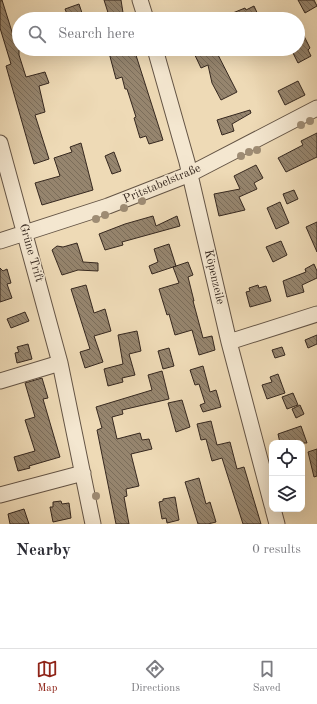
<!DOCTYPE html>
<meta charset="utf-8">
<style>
body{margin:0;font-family:"Old Standard TT",serif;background:#f7f7f7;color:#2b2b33}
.controls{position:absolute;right:12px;bottom:12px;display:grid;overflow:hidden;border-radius:8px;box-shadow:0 4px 16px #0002}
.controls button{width:36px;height:36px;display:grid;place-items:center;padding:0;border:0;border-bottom:1px solid #e1e1e2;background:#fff;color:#2b2b33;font:20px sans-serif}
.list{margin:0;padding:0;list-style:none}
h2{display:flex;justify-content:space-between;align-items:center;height:52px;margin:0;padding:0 16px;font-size:17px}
h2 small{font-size:13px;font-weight:400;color:#7c7c81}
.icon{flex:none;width:22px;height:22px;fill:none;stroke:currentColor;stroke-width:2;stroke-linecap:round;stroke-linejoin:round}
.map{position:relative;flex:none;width:317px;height:524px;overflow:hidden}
.search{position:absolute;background:#fff;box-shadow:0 4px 16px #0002;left:12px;right:12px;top:12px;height:44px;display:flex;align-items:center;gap:10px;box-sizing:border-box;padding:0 14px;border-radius:22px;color:#7c7c81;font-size:15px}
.sheet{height:124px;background:#fff}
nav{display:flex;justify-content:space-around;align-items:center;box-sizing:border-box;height:56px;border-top:1px solid #e1e1e2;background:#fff;font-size:11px;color:#7c7c81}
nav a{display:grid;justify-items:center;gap:2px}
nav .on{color:#8f2418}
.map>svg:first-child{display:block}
.building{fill:url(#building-back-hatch);stroke:#36281f}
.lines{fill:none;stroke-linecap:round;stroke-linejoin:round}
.minor-casing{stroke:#645445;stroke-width:17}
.minor{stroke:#f4e7d0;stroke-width:15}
.tree{fill:#9e8c74}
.labels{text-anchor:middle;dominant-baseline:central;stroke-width:3;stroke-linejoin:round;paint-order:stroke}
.street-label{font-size:12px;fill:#36281f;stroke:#f4e7d0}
</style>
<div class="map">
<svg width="317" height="524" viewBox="0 0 317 524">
<defs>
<pattern id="building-back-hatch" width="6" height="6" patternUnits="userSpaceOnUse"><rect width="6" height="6" fill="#96856e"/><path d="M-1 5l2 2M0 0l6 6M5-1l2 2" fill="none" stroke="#7b6d5a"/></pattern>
</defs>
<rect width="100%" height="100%" fill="#eedab6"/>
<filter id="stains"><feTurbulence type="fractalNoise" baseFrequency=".005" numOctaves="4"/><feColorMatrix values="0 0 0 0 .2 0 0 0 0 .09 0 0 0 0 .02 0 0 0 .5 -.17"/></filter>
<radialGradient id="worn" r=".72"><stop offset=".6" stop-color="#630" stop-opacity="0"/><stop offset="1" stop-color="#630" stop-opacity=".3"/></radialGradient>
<!-- building -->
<path class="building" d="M2,0L13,35L19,33V55L26,77L45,72L49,83L39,86L45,112L35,115L49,159L34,164L6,66L11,64L0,28V1Z
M104,0H121L124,19H110Z
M298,0H314L317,6L305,13Z
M79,4L84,19H69L65,9Z
M254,6L260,19H218L245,8L246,10Z
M304,36L310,48L308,50L311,56L298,63L291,49H298V39Z
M108,49H134L163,140L149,144L146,136L140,138L134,118L136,117L127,89H125L122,77L116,79Z
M192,49H215L237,92L221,100L212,83L208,65L201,68Z
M298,81L305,95L285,105L278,91Z
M250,110L251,113L232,124L234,131L222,135L217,120Z
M317,133V157L286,172L278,158L303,145L301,141Z
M81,143L93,190L42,205L35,183L60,176L54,158L72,152L70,147Z
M114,152L121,171L112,174L105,156Z
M256,165L263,178L254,183L257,189L239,197L245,210L219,216L214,194L240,189L234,176Z
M294,190L298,199L287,204L283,194Z
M280,202L289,223L276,229L267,208Z
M153,216L156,226L177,216L180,226L122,242L123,245L105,250L99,234L125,224Z
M317,222V252L306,227Z
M281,241L287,255L273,262L266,247Z
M77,243L83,262L98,263V271L78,270L62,275L52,250L57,246L63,247Z
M169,244L176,266L152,274L149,266L158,262L154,249Z
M188,262L193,275L188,277L194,301H193L203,338L212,336L215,350L199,355L192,330L175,335L169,314L167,315L159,289L179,283L173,267Z
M314,264L317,271V278L302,285L304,292L287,297L283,281L306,272L305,269Z
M0,268L3,271L7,269L11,283L7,284L12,298L0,302Z
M86,285L94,313L105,309L111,331L94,336L103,362L85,368L80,352L90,349L71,289Z
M258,285L259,288L266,286L271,301L250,307L246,292L250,291L249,288Z
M25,312L29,321L11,328L7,319Z
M137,331L141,351L129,354L135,375L122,378L123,382L108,386L104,369L123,364L118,335Z
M317,335V344L308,348L305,340Z
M28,344L32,359L17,363L15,353L19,352L17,347Z
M282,347L285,355L275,358L272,350Z
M169,348L174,366L163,369L158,351Z
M203,366L210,392L216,390L221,407L203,412L200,405L205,403L199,384L195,385L190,370Z
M162,371L169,399L122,410L123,414L112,417L117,439L140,433L142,440L149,439L152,449L131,454L139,486L126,489L127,496L124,497L129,524H116L97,430L102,428L96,407L152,390L148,375Z
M278,374L285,393L267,399L262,385L272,382L270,377Z
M42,378L48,398L43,399L60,457L29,466L30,468L18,471L14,457L35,451L25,420L35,417L25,383Z
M293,393L298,405L287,409L282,397Z
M182,400L190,427L176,432L168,403Z
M300,405L304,414L296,418L292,409Z
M211,421L217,445L230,442L237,469L244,467L261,524H243L222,458L212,461L206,439L201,440L197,424Z
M301,426L307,443H280L278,434Z
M317,449V476L314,477L308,452Z
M199,478L206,504L210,502L216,522L208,524H198L185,482Z
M175,497L179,520L167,523L166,518L162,519L159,502L163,501V499Z
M61,501L62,504L69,503L71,518L53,522L50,507H53V502Z
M24,509L29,524H10L8,514Z"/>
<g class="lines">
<!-- minor casing -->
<g class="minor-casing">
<path id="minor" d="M140,0L146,19
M155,49L187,162L229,342L272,505
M0,143L60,363L93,524
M0,241L108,206L190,174L317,108
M229,342L317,314
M0,381L60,363
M0,495L83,473
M273,509L277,524"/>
</g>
<!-- minor -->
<use href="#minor" class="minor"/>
</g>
<!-- trees -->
<g class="tree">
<circle cx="310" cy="121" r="4"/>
<circle cx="301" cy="125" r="4"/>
<circle cx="257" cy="150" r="4"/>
<circle cx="249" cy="152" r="4"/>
<circle cx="241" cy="156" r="4"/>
<circle cx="142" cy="201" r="4"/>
<circle cx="124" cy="208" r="4"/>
<circle cx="105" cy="215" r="4"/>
<circle cx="96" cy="219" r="4"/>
<circle cx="96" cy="496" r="4"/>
</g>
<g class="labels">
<!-- street labels -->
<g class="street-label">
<text transform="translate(162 184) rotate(-23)">Pritstabelstraße</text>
<text transform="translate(31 253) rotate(74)">Grüne Trift</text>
<text transform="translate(214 277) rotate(77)">Köpenzeile</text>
</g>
</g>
<rect width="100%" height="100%" filter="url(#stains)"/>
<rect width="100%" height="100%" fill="url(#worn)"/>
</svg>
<div class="controls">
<button><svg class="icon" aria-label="locate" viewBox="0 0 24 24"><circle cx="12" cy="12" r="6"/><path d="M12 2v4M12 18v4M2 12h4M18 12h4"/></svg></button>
<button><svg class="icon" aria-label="layers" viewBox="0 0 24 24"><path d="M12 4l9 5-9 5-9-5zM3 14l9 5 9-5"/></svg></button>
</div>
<div class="search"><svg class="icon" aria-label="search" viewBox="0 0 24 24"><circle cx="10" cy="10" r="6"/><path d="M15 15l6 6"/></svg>Search here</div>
</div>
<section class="sheet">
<h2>Nearby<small>0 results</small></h2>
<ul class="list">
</ul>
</section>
<nav>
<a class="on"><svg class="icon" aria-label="map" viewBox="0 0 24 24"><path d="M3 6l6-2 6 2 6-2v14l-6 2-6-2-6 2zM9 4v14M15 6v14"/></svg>Map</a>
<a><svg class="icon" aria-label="directions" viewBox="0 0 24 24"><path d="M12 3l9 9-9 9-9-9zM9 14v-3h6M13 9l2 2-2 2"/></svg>Directions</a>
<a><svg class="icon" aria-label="saved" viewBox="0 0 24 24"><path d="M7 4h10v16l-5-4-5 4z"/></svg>Saved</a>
</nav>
